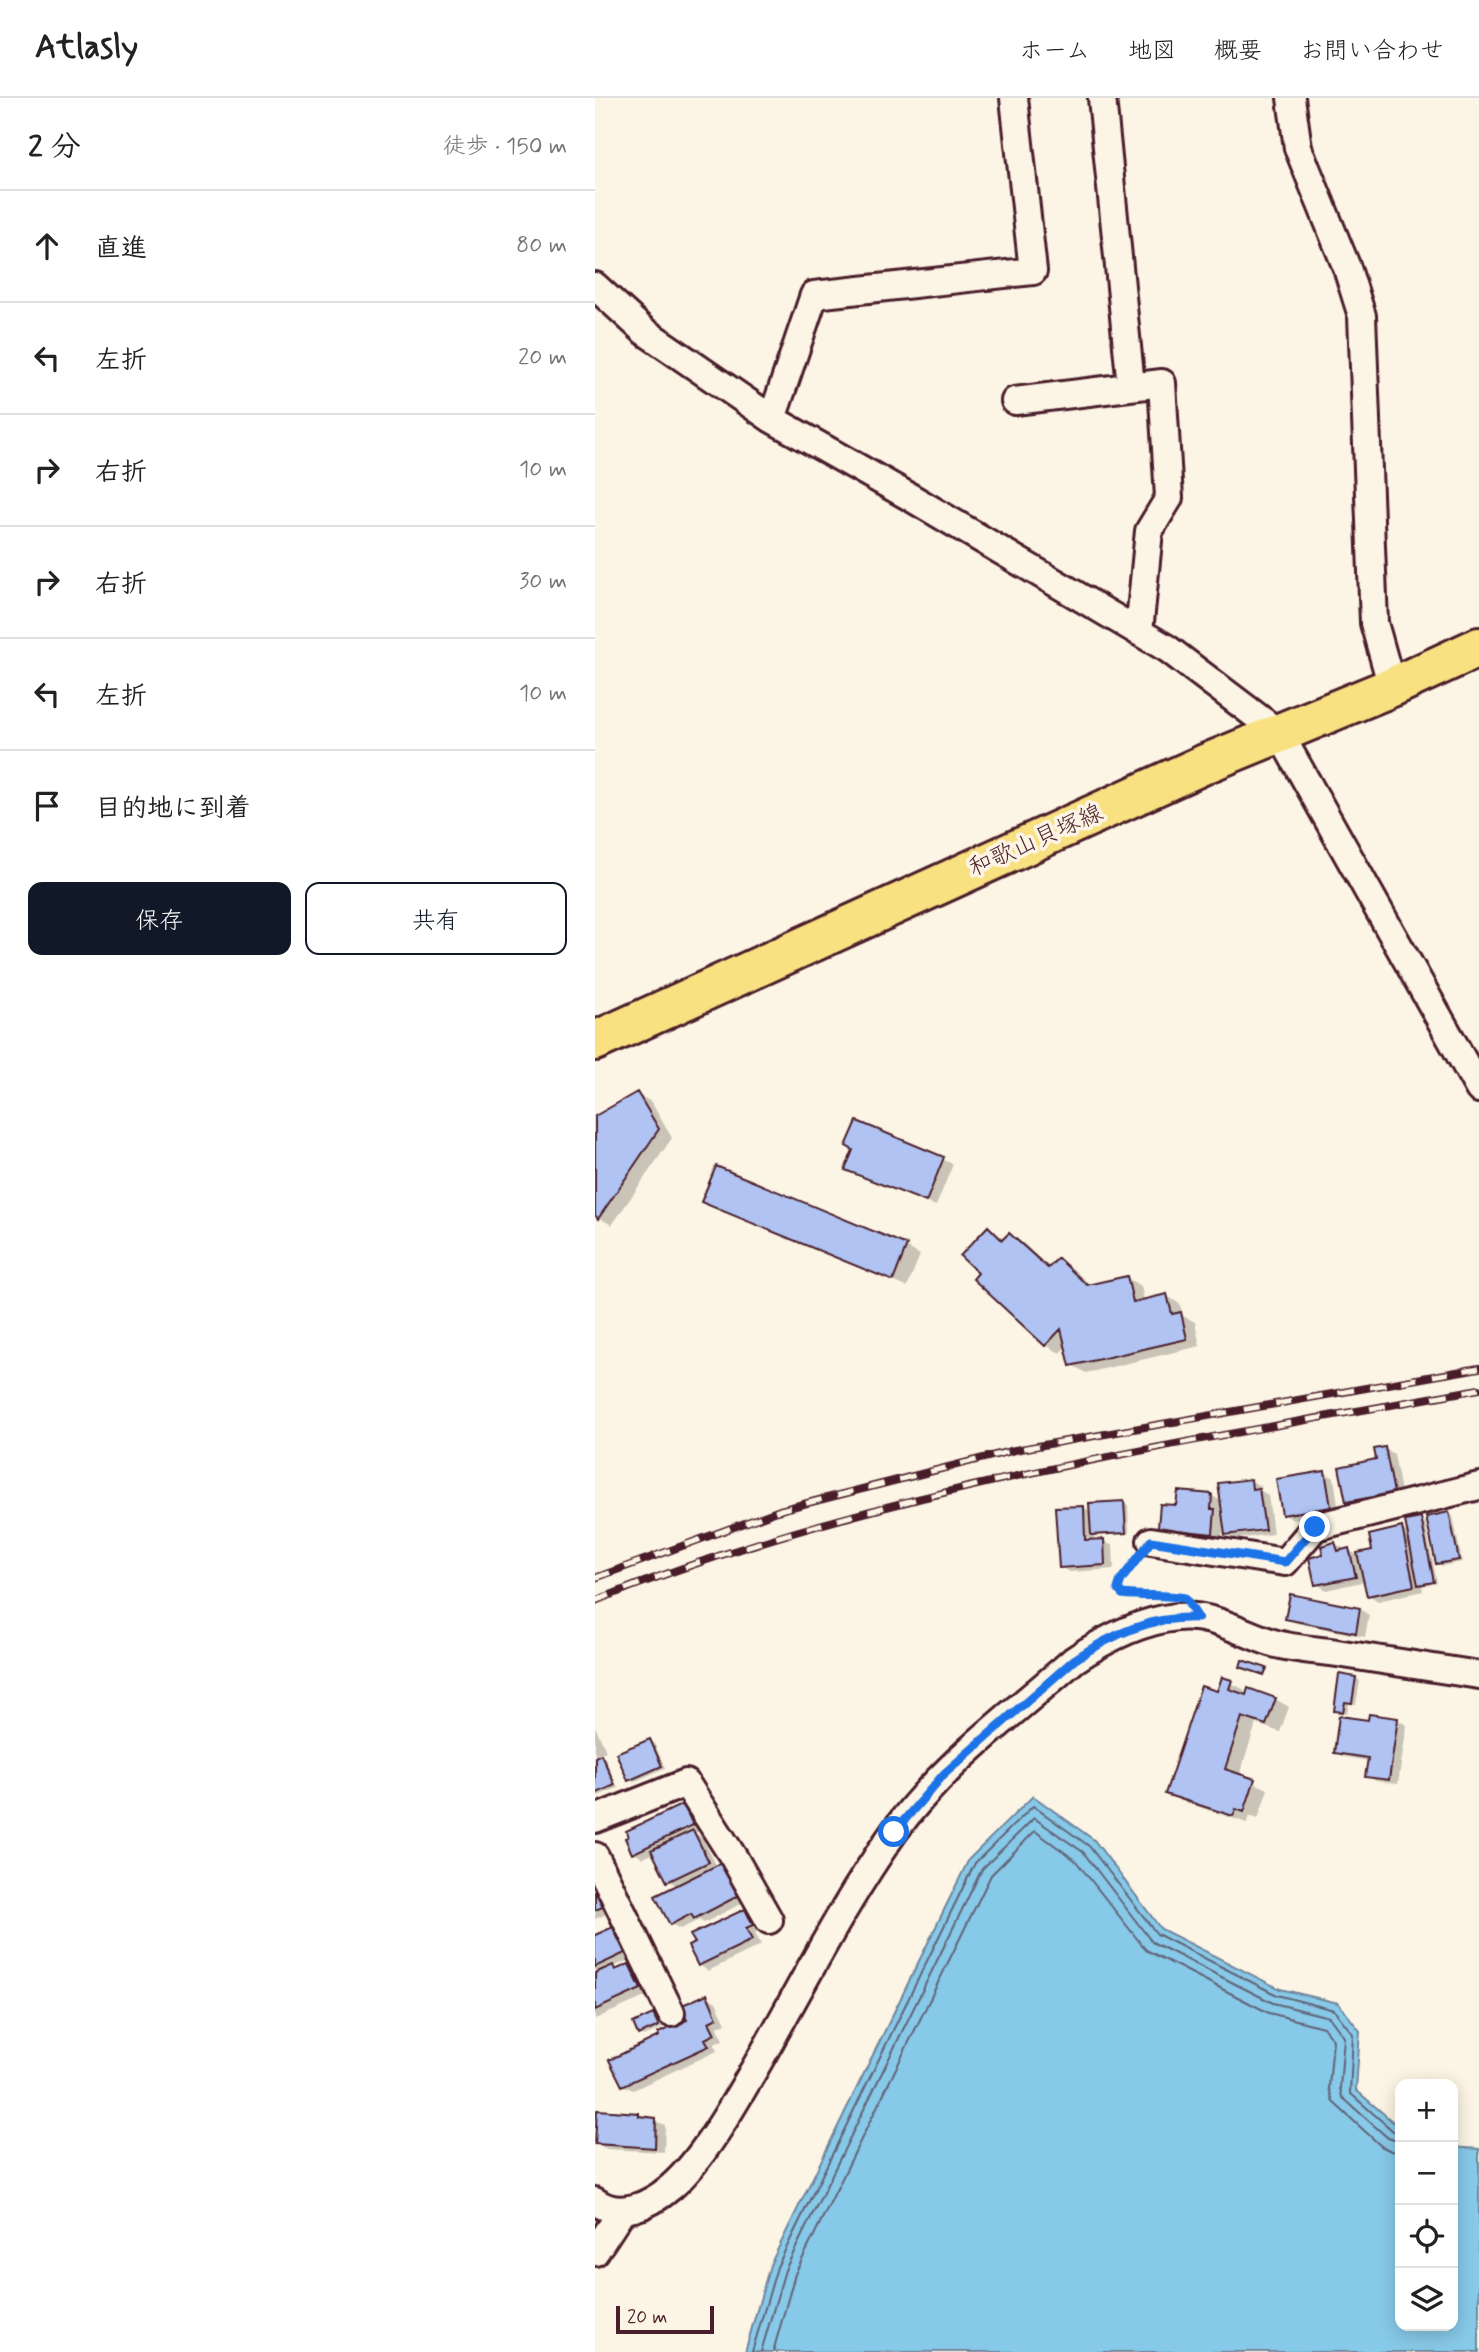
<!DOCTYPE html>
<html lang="ja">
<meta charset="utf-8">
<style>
body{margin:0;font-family:Mynerve,"Klee One",sans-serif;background:#f2f2f2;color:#222}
.controls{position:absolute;right:21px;bottom:21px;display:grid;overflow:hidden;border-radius:14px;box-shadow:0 4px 18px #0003}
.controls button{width:63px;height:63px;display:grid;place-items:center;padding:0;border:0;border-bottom:2px solid #e0e0e0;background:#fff;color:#222;font:35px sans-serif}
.scale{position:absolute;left:21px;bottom:18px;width:98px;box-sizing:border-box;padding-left:7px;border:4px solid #4a1f2b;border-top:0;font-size:19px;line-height:24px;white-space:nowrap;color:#4a1f2b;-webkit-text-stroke:5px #fcf5e5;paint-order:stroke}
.stop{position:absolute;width:21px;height:21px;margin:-16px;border:5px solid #1a73e8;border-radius:50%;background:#fff}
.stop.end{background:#1a73e8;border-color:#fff;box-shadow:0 2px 7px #0008}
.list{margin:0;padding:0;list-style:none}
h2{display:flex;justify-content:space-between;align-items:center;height:91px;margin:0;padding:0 28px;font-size:30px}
h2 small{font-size:23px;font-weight:400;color:#767676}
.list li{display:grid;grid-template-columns:46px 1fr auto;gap:21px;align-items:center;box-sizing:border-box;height:112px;padding:0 28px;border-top:2px solid #e0e0e0}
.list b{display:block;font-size:26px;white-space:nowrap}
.list em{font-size:23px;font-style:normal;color:#767676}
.actions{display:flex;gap:14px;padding:21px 28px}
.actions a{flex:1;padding:16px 0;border:2px solid #111827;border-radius:14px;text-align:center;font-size:24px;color:#111827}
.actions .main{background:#111827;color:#fff}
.icon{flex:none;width:38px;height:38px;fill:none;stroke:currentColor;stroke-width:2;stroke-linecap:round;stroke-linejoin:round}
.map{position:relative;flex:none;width:884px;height:2254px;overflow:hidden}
header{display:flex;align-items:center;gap:42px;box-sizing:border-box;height:98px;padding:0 35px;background:#fff;border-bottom:2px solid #e0e0e0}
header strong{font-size:33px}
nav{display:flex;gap:38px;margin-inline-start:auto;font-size:24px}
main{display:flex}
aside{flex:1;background:#fff}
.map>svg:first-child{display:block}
.water{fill:#87c9e8;stroke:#6f859c;stroke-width:2}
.shadow{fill:#0003}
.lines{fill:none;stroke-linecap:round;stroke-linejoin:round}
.shore{stroke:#626377;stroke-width:2}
.building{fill:#b0c3f2;stroke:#4a1f2b;stroke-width:2}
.street-casing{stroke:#4a1f2b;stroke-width:32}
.primary-casing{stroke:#4a1f2b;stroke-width:44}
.path{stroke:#4a1f2b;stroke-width:4.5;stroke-dasharray:2 5;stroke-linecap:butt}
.street{stroke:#fcf5e5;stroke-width:26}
.primary{stroke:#f9e181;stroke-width:38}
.rail-casing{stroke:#4a1f2b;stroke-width:8}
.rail{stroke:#fcf5e5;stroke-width:5;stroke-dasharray:16;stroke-linecap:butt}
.route{stroke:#1a73e8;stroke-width:9}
.labels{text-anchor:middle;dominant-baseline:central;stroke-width:7;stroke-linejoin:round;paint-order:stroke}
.street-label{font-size:24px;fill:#4a1f2b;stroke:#fcf5e5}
</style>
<header>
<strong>Atlasly</strong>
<nav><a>ホーム</a><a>地図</a><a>概要</a><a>お問い合わせ</a></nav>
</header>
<main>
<aside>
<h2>2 分<small>徒歩 · 150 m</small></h2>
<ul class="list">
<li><svg class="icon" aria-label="ahead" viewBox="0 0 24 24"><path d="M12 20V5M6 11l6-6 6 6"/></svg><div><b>直進</b></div><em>80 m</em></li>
<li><svg class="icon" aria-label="left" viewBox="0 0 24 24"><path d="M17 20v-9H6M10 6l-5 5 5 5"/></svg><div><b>左折</b></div><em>20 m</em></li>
<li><svg class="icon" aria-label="right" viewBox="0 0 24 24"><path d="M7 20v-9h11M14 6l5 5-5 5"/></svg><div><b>右折</b></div><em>10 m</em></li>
<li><svg class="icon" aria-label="right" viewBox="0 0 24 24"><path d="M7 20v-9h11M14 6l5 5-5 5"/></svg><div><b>右折</b></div><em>30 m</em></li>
<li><svg class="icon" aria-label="left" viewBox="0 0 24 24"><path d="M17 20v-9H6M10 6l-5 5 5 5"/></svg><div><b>左折</b></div><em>10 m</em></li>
<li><svg class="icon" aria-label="arrive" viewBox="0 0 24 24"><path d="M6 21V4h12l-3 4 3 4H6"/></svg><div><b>目的地に到着</b></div></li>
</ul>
<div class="actions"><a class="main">保存</a><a>共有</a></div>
</aside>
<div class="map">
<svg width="884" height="2254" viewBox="0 0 884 2254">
<rect width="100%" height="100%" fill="#fcf5e5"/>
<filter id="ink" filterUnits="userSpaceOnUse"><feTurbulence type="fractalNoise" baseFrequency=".0143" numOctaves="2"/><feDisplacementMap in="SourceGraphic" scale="14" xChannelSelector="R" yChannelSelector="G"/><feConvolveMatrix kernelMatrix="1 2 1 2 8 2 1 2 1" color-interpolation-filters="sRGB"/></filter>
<g filter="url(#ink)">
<!-- water -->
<path class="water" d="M438,1698L499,1742L566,1831L685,1891L743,1905L765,1933L761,1992L805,2030V2228H858V2049L884,2051V2254H150L175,2167L374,1761Z"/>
<!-- shadow -->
<path class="shadow" d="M42,996L56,1004L77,1040L17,1127L4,1120L0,1113V1020Z
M263,1025L358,1066L341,1108L261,1076L260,1051Z
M108,1103L311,1149L325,1157L312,1189L122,1111Z
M393,1130L410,1141L415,1137L428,1145L455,1170L463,1162L477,1170L496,1188L532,1180L546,1188L549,1203L572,1198L585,1206L588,1218L600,1224L605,1248L491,1275L477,1267L472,1247L465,1255L451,1247L385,1175Z
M790,1351L799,1356L807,1399L762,1409L752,1403L783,1363Z
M729,1374L739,1380L744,1414L698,1422L689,1416Z
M656,1383L665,1388L666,1393L673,1397L678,1436L641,1441L632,1436L629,1424L627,1440L574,1434L564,1429L583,1409L616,1397L626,1403L625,1415L629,1418Z
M528,1405L533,1407L534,1436L502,1438L499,1437V1444L508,1443L518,1448L519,1471L475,1474L466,1469L488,1409L496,1414Z
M854,1416L858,1418L867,1464L847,1468L842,1465Z
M826,1422L830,1424L842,1485L827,1488L828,1493L783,1503L774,1497L771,1483L731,1492L722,1486L730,1458L740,1446L762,1457L780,1453L807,1431L814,1436Z
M696,1498L765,1511L774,1517L770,1539L701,1525L692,1520Z
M761,1580L765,1583L761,1606L754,1605L752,1615L745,1614L741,1612Z
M628,1581L650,1592L648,1598L680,1601L694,1609L685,1634L661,1626L644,1678L673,1691L663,1721L655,1718L652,1725L586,1703L572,1695L623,1596Z
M776,1618L803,1622L812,1627L803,1686L781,1683L772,1678L774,1663L750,1659L741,1654L775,1624Z
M0,1628L11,1653L3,1656L10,1660L23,1690L0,1699Z
M55,1643L59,1645L70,1670L38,1684L34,1682Z
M88,1708L97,1713L107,1732L100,1735L107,1739L122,1769L126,1767L135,1772L151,1803L109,1825L104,1822L85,1831L76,1826L83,1788L74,1783L59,1755L48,1760L39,1755Z
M0,1778L16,1814L0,1821Z
M150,1813L159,1818L166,1832L160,1835L166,1847L113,1873L104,1867Z
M18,1831L28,1836L39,1860L18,1869L23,1872L34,1868L43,1873L54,1897L0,1921V1839Z
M112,1898L121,1904L131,1925L122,1929L128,1942L119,1946L122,1953L38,1992L28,1987L94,1923Z
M58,1918L62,1920L67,1930L49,1938L45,1935Z
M44,2017L70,2027L69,2054L11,2051L2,2045Z"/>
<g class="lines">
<!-- shore -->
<path class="shore" d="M157,2254L182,2169L380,1765L438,1708L494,1748L562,1836L682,1897L739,1912L758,1936L755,1995L798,2033L805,2035
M166,2254L190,2172L387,1771L439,1720L488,1754L557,1844L678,1905L734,1919L749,1939L745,1990L747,1999L793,2040L805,2044
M178,2254L200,2176L396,1777L440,1733L480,1762L551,1852L674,1915L728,1929L738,1942L734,1990L738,2004L786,2048L796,2053L805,2054"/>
</g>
<!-- building -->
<path class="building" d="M42,994L64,1031L3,1121L0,1117V1018Z
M262,1023L349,1059L331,1104L250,1072L258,1052L251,1048Z
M121,1068L312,1147L298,1183L106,1104Z
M393,1128L407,1142L414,1135L453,1170L463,1160L492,1187L532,1178L538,1204L572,1196L577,1216L586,1214L592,1241L475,1268L466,1231L450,1248L378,1181L383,1175L365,1158Z
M790,1349L799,1395L751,1404L744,1369L781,1361L779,1351Z
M730,1373L736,1409L687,1417L681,1381Z
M656,1381L657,1391L664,1390L670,1432L630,1437L623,1385Z
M583,1393L617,1396L616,1411H620L618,1436L563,1430L565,1406L581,1407Z
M529,1403L531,1435L496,1437L494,1405Z
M489,1408L490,1442L509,1441L510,1467L464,1470L460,1409Z
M854,1414L864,1462L841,1466L831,1419Z
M826,1420L839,1484L823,1487L810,1423Z
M807,1429L819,1488L772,1498L762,1455L777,1452L774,1437Z
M740,1444L743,1453L754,1450L761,1479L720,1487L714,1460L728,1456L726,1448Z
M695,1496L765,1510L761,1535L690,1521Z
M647,1562L672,1570L669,1577L645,1569Z
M744,1576L761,1579L757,1605L750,1604L748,1614L739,1613Z
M627,1579L637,1582L634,1591L651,1597L653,1590L681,1600L671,1627L647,1619L630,1671L660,1681L649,1714L641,1711L638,1718L570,1696L606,1588L622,1593Z
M774,1616L803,1620L794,1682L770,1679L773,1660L739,1655L744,1618L773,1622Z
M55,1641L67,1668L33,1683L21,1655Z
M6,1656L20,1687L0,1696V1659Z
M88,1706L98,1727L37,1756L30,1740L33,1739L31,1733Z
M98,1732L114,1764L72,1784L56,1752Z
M126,1765L143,1798L99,1821L96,1816L75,1827L60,1798Z
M0,1792L8,1809L0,1812Z
M150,1811L158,1827L151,1830L157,1842L103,1868L93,1848L100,1845L95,1837Z
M18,1829L30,1855L0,1869V1837Z
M34,1866L46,1891L0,1912V1875L18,1867L20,1872Z
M112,1896L122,1920L114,1924L120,1936L110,1941L114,1948L27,1988L14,1962L64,1938L63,1935L92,1922L85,1908Z
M58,1916L64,1928L43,1937L38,1925Z
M2,2012L44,2015V2018L61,2020L60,2050L0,2046Z"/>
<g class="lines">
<!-- street casing -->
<g class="street-casing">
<path id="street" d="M507,0L536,288
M696,0L703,50L752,170L767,218L779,525L797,589
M0,188L49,233L177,321L315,399L573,551L685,636L884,991
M420,303L567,285L574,400L554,433L544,534
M177,321L219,197L438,173L419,0
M556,1443L690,1464L720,1429L884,1388
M0,1721L91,1685L139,1760L174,1822
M0,1758L76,1915
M0,2103C25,2122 55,2107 76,2089C109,2061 142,2001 164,1963C208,1886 248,1806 299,1734C347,1667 418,1616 479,1562C510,1541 544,1523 582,1519C617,1515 646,1535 678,1545C698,1551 721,1552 742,1555C789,1562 837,1570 884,1577
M0,2154L27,2113"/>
</g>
<!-- primary casing -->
<g class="primary-casing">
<path id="primary" d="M0,943L612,665L797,589L884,549"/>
</g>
<!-- path -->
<path class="path" d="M538,1466L526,1481L523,1491L527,1496L538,1498"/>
<!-- street -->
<use href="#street" class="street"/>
<!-- primary -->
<use href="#primary" class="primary"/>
<!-- rail casing -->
<g class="rail-casing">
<path id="rail" d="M0,1480L185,1412L420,1352L884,1270
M0,1503C283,1389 586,1346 884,1291"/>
</g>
<!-- rail -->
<use href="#rail" class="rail"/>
</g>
</g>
<g class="lines" filter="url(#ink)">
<!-- route -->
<path class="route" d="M299,1734L349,1676L479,1562C517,1536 557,1518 603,1520L590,1500C569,1496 549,1499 527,1496L523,1491L526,1482L556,1443L690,1464L720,1429"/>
</g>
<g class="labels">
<!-- street labels -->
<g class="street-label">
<text transform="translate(441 743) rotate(-24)">和歌山貝塚線</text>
</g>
</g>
</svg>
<div class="controls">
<button>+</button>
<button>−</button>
<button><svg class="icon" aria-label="locate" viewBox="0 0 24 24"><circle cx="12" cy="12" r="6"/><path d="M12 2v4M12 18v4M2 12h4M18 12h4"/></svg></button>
<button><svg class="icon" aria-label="layers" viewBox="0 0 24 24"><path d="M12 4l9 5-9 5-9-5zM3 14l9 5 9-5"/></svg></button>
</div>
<div class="scale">20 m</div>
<div class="stop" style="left:299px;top:1734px"></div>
<div class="stop end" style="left:720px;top:1429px"></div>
</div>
</main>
